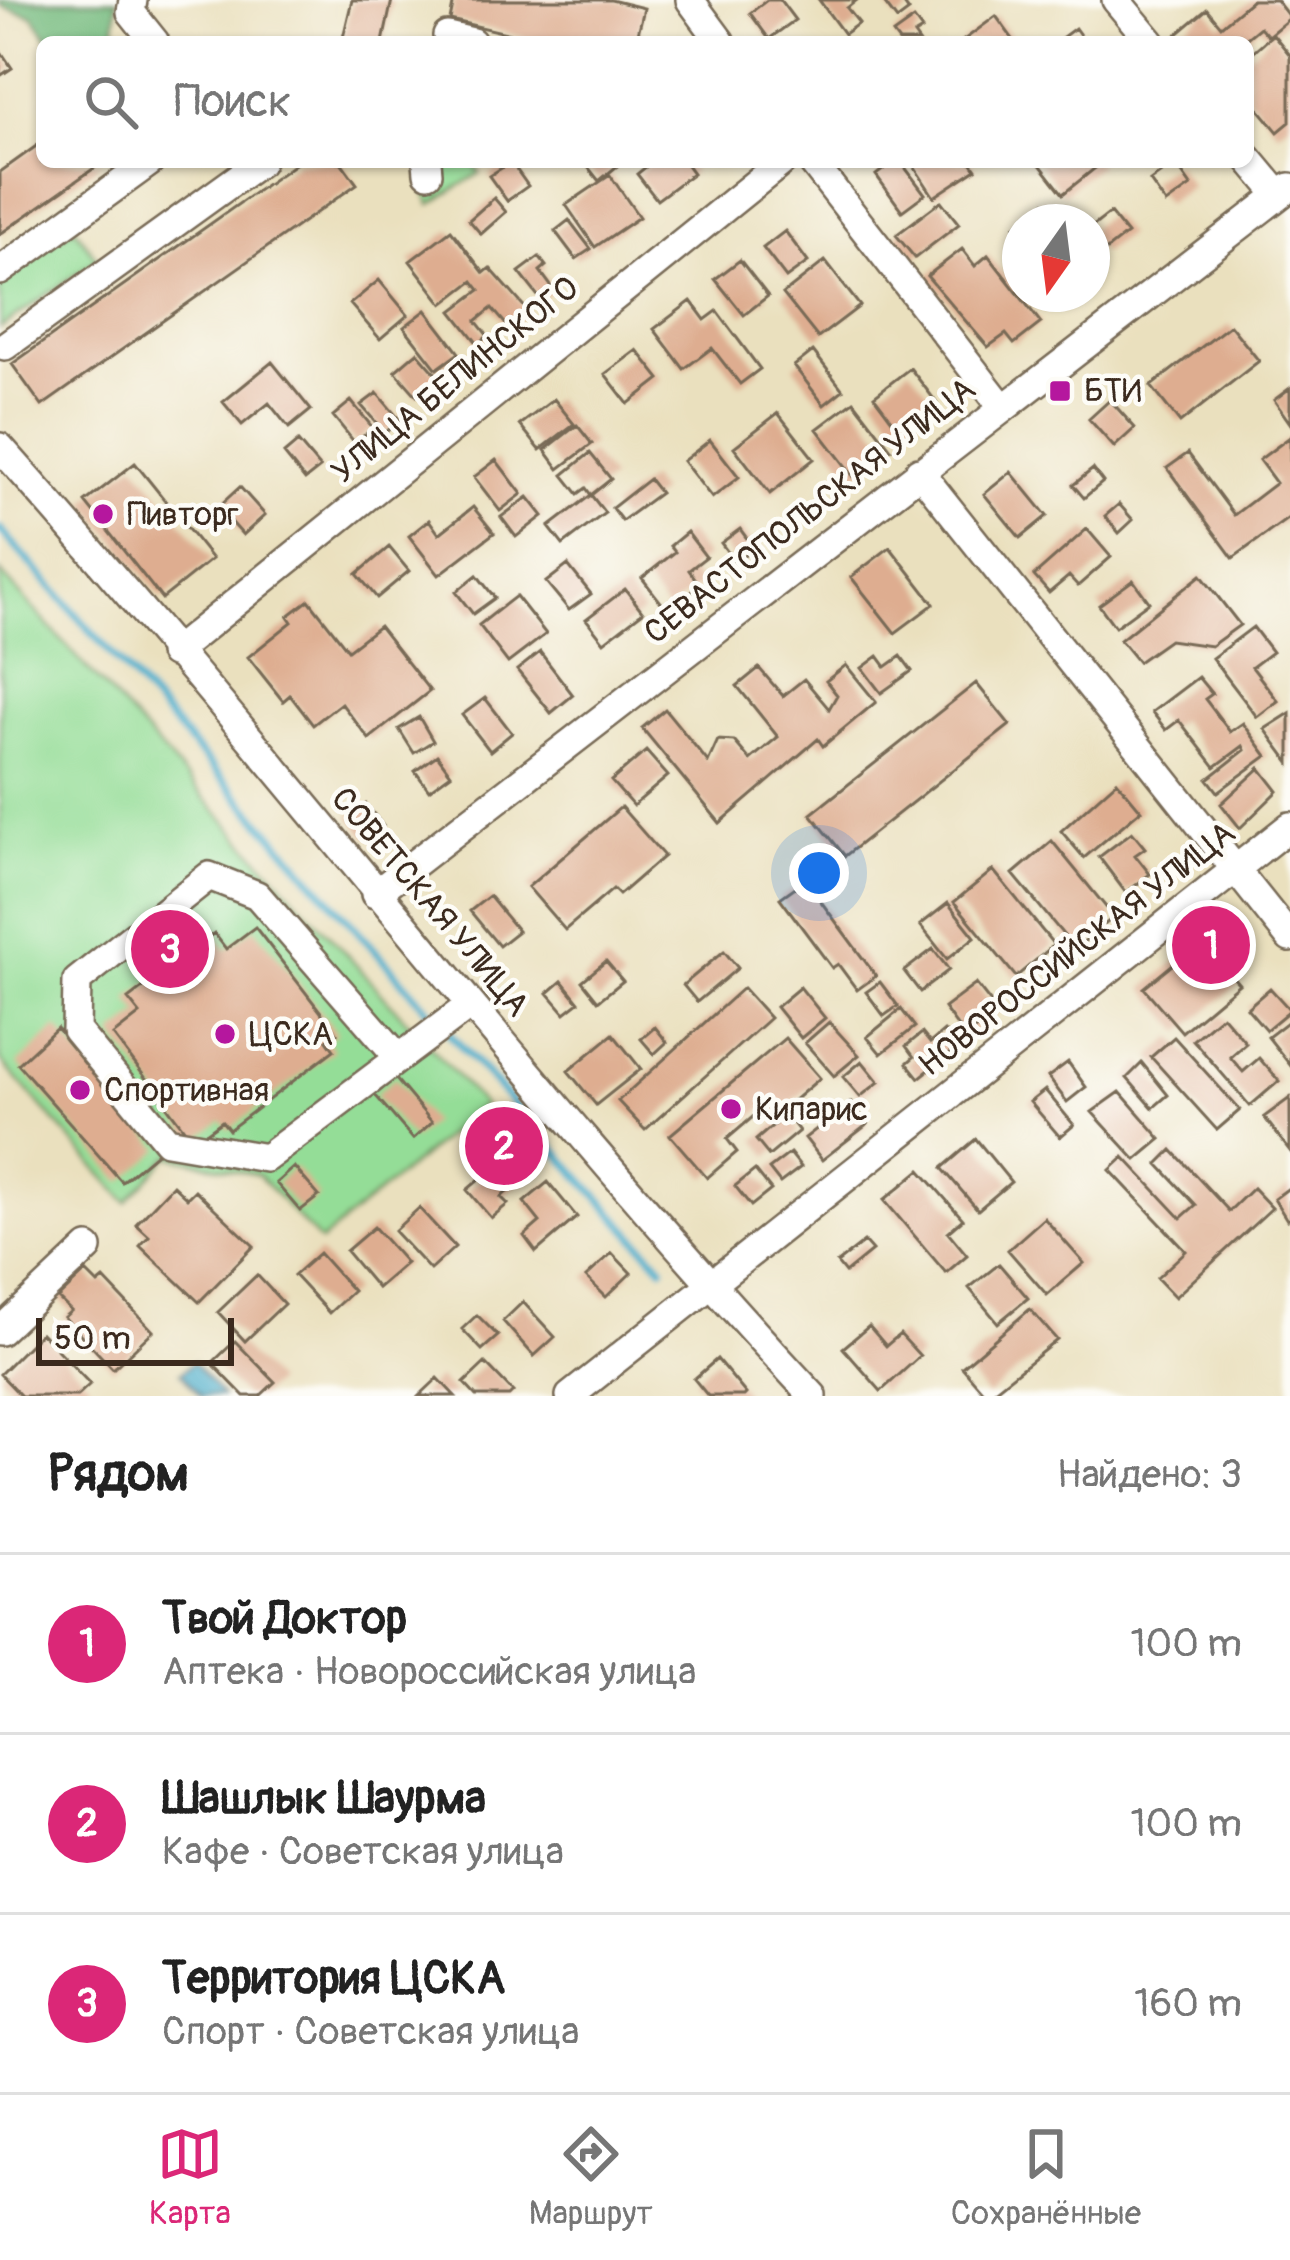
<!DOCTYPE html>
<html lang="ru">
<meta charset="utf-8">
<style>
body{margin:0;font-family:Pangolin,sans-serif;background:#f2f2f2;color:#222}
.compass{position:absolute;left:1002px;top:204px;width:108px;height:108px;border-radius:50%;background:#fff;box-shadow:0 3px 9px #0004;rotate:194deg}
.scale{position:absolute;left:36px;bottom:30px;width:198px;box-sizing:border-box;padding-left:12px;border:6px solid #3b2a1e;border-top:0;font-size:33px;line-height:42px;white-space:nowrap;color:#3b2a1e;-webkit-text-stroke:9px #fdfcf7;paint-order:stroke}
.you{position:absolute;left:819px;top:873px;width:42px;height:42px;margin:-30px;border:9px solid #fff;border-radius:50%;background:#1a73e8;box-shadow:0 0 0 18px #1a73e833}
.badge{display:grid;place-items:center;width:78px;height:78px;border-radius:50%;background:#db2777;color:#fff;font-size:39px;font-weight:700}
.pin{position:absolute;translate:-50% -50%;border:6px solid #fff;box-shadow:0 3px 12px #0006}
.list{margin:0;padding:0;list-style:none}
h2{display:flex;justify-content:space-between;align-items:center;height:156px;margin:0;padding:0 48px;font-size:51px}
h2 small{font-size:39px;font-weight:400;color:#767676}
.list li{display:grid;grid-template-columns:78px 1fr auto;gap:36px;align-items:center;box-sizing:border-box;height:180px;padding:0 48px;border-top:3px solid #e0e0e0}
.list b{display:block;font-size:45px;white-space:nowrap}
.list p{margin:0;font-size:39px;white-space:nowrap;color:#767676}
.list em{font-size:39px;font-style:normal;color:#767676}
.icon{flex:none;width:66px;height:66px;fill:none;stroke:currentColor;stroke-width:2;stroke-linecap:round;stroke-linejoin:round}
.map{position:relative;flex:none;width:1290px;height:1396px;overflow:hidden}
.search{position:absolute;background:#fff;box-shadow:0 3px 9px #0004;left:36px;right:36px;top:36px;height:132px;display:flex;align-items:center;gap:30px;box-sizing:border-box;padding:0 42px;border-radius:18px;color:#767676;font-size:45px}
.sheet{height:696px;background:#fff}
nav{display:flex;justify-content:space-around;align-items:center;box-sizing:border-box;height:168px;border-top:3px solid #e0e0e0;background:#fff;font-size:33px;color:#767676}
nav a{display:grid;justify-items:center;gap:6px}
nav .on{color:#db2777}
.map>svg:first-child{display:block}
.green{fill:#94dd97;stroke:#68845a;stroke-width:3}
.forest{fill:#77bc80;stroke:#59734f;stroke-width:3}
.water{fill:#4aacc9;stroke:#426b74;stroke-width:3}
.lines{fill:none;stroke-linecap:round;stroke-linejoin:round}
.stream{stroke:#4aacc9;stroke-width:8}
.building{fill:#dead90}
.minor-casing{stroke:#786a56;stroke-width:32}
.minor{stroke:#fff;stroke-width:27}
.poi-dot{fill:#b5179e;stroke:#fdfcf7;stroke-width:4.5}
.labels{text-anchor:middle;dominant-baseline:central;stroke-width:9;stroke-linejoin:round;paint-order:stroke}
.street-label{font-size:33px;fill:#3b2a1e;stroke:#fdfcf7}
.poi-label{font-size:33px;fill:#3b2a1e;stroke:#fdfcf7;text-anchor:start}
</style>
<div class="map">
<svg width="1290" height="1396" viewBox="0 0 1290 1396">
<rect width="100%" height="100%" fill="#fdfcf7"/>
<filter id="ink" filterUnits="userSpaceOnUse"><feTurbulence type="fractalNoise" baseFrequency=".00833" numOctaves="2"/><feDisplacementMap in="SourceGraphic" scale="24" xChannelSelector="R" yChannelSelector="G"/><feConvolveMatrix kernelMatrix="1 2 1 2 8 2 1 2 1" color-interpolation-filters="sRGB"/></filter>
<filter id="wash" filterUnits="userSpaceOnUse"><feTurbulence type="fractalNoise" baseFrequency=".004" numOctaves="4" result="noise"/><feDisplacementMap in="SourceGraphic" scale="48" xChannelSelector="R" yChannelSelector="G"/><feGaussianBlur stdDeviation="2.7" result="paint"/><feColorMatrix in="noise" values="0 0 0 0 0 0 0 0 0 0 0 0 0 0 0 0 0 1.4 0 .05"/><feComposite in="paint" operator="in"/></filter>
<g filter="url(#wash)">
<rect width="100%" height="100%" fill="#eae0be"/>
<!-- green -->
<path class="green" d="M437,162H472L480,173L431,204L421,181Z
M74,227L97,259L0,328V279Z
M0,572L483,1105L320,1242L258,1175L169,1156L127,1202L0,1060Z"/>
<!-- forest -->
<path class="forest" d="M0,0H117L114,42H51L33,16L0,6Z"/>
<!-- water -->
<path class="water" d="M193,1362L222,1396H201L181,1373Z"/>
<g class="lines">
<!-- stream -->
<path class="stream" d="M0,529L438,1021
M448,1032L662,1267"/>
</g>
<g id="blocks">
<!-- building -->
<path class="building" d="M352,0H392L383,42H342Z
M454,0H611L644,8L636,42H545L450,20Z
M767,0H780L795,20L769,39L750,13Z
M819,0H857L847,8L859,23L844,34Z
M882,0H901L909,11L897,20Z
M1252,0H1276L1290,18L1268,36L1260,27L1242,42H1182L1176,35L1207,9L1221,26Z
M996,16L1015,42H961Z
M914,19L922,30L914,35L919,42H899L893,34Z
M1075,28L1085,42H1056Z
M1273,34L1290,55V122L1278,132L1248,96V56Z
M0,50L12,68L0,76Z
M42,142V162H103L0,234V172Z
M298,162H341L357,184L42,406L12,364Z
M511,162L528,186L507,201L489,176Z
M584,162H622L599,181Z
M652,162H685L693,173L657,200L637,174Z
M893,162H901L925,194L902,211L876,175Z
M911,162H971L976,169L934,197Z
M1038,162H1097L1099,165L1063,194Z
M1175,163L1191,186L1166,204L1150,181Z
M610,175L639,217L595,247L566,205Z
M494,198L506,212L481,234L469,220Z
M941,201L959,224L915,258L896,235Z
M1044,203L1058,222H1020V233L1015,226Z
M1110,213L1127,234L1103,253L1092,239V227Z
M569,220L591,249L576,259L555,231Z
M451,230L484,273L490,268L529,312L509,328L492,308L476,321L488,336L478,344L452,311L480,290L473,281L443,304L410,261Z
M785,231L808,262L786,278L763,248Z
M962,249L975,266L988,255L1041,323L1014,344L1006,334L988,347L927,276Z
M539,257L546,266L540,271L554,290L541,300L519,272Z
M740,260L768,296L744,315L715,279Z
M825,261L860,306L818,338L783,294Z
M379,280L408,315L380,339L350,304Z
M691,301L705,320L717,311L760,369L740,384L712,348L684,369L654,329Z
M426,310L459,353L437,369L404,327Z
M1230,325L1259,361L1180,423L1151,386Z
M637,350L660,379L628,404L605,374Z
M813,351L843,390L824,405L794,366Z
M417,352L439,377L417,396L395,371Z
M272,362L311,410L289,428L269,403L242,425L223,402Z
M910,368L937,403L911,423L906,415L895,424L874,396Z
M1290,388V423L1274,400Z
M377,393L400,420L385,433L361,405Z
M554,399L574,424L540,450L520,425Z
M1110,400L1135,428L1114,447L1089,419Z
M351,401L373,428L355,443L333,416Z
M854,401L891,449L854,477L817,429Z
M778,413L814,459L770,494L734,447Z
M577,425L592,444L559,469L545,450Z
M1290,437V517L1233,558L1167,468L1188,453L1234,515L1276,483L1259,460Z
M710,440L739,477L712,498L683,461Z
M298,442L320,468L305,480L284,454Z
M590,453L611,479L591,495L586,488L578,494L563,475Z
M496,460L522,494L500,511L474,477Z
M135,463L212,559L162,599L85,502Z
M1093,469L1103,482L1084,498L1073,485Z
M1011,472L1047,516L1020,538L984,494Z
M649,479L660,493L622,521L612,508Z
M240,487L265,515L243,535L218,507Z
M591,495L605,513L563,545L549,527Z
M528,497L543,516L516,537L501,517Z
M1119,504L1133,520L1119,533L1105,516Z
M473,507L494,533L439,575L409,536L429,520L439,534Z
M740,529L754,548L735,562L721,543Z
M1087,529L1111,557L1078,586L1069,576L1049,593L1034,576Z
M687,532L706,557L689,570L700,585L667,610L642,578L675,552L670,546Z
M389,547L409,571L377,598L357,574Z
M890,547L934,604L895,633L851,577Z
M568,565L591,594L569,610L546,582Z
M477,575L495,598L473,614L456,592Z
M1201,575L1240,625L1211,646L1169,640L1138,662L1120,640Z
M1133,580L1149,602L1115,627L1099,605Z
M625,589L643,612L604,642L586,619Z
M516,596L546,634L508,663L479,625Z
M309,600L348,650L379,626L430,691L369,739L341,703L313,725L290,695L283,701L248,657L292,622L288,616Z
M1253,627L1272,652L1252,667L1278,701L1257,717L1212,658Z
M540,652L573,695L551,713L517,670Z
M878,656L886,667L901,656L912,671L881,693L862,668Z
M846,665L876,702L823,746L818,739L720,823L642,728L665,709L708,762L718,740L734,741L750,760L778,737L737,686L759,668L783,696L804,679L829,709L837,695L826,681Z
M1198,677L1212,694L1205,699L1230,732L1243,723L1267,756L1218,792L1208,779L1245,750L1243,746L1215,767L1179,720L1166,730L1152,712Z
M976,683L1010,725L845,856L811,814Z
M485,698L512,733L490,751L462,715Z
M1290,713V763L1265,729Z
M419,717L433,741L414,753L399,729Z
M646,751L668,776L633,806L611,781Z
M437,755L451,774L429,790L415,771Z
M1260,768L1278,791L1240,828L1221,804Z
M1117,781L1141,810L1084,858L1061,831Z
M366,804L383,826L367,838L350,816Z
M621,807L664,856L619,895L613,889L565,930L528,887Z
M1132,832L1145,848L1135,855L1150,874L1126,893L1099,857Z
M1052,841L1114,917L1075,949L1013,874Z
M993,870L1054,945L1016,977L954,902Z
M805,880L876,976L857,990L838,964L832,968L780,898Z
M489,896L518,931L499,946L470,911Z
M948,903L975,937L947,959L920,925Z
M1223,923L1235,936L1213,954L1239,984L1182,1032L1144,988Z
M255,927L337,1033L327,1040L334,1050L229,1130L222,1121L194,1142L113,1035L140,1014L128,999L214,933L226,949Z
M933,949L949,970L920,992L904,971Z
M724,951L738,968L697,1002L683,985Z
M606,961L623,981L598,1001L582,981Z
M562,981L579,1002L565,1013L548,993Z
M880,982L898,1006L884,1016L866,992Z
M976,984L998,1012L965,1037L944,1008Z
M800,987L825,1018L801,1038L776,1007Z
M743,988L770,1018L645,1130L618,1101Z
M1270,988L1290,1010L1266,1030L1247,1008Z
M901,1009L915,1027L881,1054L867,1037Z
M1222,1015L1246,1043L1230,1057L1243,1072L1259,1058L1279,1081L1250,1106L1193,1040Z
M1290,1020V1065L1268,1037Z
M829,1022L859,1055L834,1076L805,1043Z
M655,1027L667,1042L654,1054L641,1039Z
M57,1028L161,1149L122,1182L18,1064Z
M944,1031L958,1047L919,1078L907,1063L914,1057L906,1046L922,1033L930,1043Z
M613,1034L641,1069L596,1105L568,1071Z
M1174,1037L1240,1110L1217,1130L1151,1057Z
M785,1038L820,1078L777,1115L768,1104L727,1139L737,1152L707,1178L670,1135Z
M862,1061L879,1082L860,1097L843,1077Z
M1068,1062L1086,1087L1067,1102L1048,1077Z
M1142,1063L1168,1095L1153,1108L1127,1078Z
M395,1078L432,1122L413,1139L375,1095Z
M1045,1090L1074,1125L1060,1137L1030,1102Z
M1120,1092L1161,1139L1136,1160L1092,1112Z
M1290,1098V1151L1264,1117Z
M851,1102L868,1124L822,1160L805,1138Z
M786,1114L799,1131L769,1156L756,1140Z
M976,1139L1011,1182L978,1210L942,1168Z
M1172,1150L1229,1211L1253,1188L1272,1208L1175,1297L1157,1278L1186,1251L1110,1170L1124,1157L1181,1218L1196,1205L1158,1164Z
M512,1151L530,1172L501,1197L508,1204L491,1218L467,1190Z
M790,1153L801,1167L780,1183L769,1169Z
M294,1167L319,1196L300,1211L276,1183Z
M755,1170L771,1190L751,1206L735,1186Z
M920,1170L963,1219L948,1232L967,1255L946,1273L884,1200Z
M548,1182L577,1217L536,1252L524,1236L540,1222L524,1202Z
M173,1185L187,1198L195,1190L254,1246L199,1302L140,1246L149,1236L136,1224Z
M1290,1187V1218L1287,1220L1274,1199Z
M419,1208L455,1247L430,1270L394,1231Z
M1044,1218L1084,1263L1047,1295L1008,1250Z
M374,1227L406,1263L377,1288L346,1251Z
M864,1242L872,1251L845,1273L837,1263Z
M319,1253L353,1291L329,1313L294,1275Z
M612,1253L631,1273L606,1297L586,1277Z
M999,1264L1028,1298L998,1323L969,1288Z
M86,1272L98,1284L104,1279L153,1331L113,1369L64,1317L71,1311L58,1298Z
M257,1275L284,1304L245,1341L218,1312Z
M523,1302L555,1337L534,1356L503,1321Z
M1030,1309L1057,1340L987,1396L962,1367Z
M477,1315L498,1336L482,1350L462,1329Z
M869,1326L886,1346L900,1334L920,1356L881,1391L843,1348Z
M41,1333L90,1384L77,1396H21L0,1374Z
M235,1341L275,1382L260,1396H244L212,1363Z
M717,1359L746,1394L744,1396H708L694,1379Z
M485,1363L513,1392L509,1396H476L464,1383Z
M438,1378L455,1396H419Z"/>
</g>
</g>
<g filter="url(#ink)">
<use href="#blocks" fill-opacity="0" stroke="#786a56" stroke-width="3"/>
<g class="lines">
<!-- minor casing -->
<g class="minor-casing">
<path id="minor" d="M133,0L131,12L155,42
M690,0L721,42
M1116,0L1151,42
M447,36L472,42
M1248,158L1279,195
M427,162L428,173
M812,162L1003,408
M0,271L150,162
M5,346L260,162
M0,447C277,758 529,1091 813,1396
M919,471L1290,938
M173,653L782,162
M375,894L1290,187
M399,1058L257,895L209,876L77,981L76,1030L167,1141L266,1158L470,1005
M0,1331L88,1248
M570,1396L1290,826"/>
</g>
<!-- minor -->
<use href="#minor" class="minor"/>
</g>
</g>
<!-- markers -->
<g class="poi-dot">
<rect x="1048" y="379" width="24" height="24" rx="6"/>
<circle cx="103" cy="514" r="12"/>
<circle cx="225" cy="1034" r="12"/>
<circle cx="80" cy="1090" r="12"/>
<circle cx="731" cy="1109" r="12"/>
</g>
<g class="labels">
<!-- street labels -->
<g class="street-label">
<text transform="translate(455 380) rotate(-39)">УЛИЦА БЕЛИНСКОГО</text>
<text transform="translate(810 511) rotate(-38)">СЕВАСТОПОЛЬСКАЯ УЛИЦА</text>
<text transform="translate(430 902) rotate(50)">СОВЕТСКАЯ УЛИЦА</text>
<text transform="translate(1077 949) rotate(-38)">НОВОРОССИЙСКАЯ УЛИЦА</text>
</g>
<!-- poi labels -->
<g class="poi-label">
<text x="1084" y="391">БТИ</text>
<text x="127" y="514">Пивторг</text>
<text x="249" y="1034">ЦСКА</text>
<text x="104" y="1090">Спортивная</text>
<text x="755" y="1109">Кипарис</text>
</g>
</g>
</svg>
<svg class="compass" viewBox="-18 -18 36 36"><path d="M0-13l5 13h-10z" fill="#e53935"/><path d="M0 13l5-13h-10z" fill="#767676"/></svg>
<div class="scale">50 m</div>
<div class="you"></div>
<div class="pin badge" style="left:1211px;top:945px">1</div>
<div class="pin badge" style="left:504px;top:1146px">2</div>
<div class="pin badge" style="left:170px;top:949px">3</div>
<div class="search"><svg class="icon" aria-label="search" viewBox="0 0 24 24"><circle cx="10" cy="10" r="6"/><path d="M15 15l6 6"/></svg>Поиск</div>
</div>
<section class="sheet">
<h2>Рядом<small>Найдено: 3</small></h2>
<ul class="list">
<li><span class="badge">1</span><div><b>Твой Доктор</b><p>Аптека · Новороссийская улица</p></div><em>100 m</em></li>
<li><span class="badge">2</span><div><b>Шашлык Шаурма</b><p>Кафе · Советская улица</p></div><em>100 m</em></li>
<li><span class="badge">3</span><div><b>Территория ЦСКА</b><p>Спорт · Советская улица</p></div><em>160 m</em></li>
</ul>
</section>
<nav>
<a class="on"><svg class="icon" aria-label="map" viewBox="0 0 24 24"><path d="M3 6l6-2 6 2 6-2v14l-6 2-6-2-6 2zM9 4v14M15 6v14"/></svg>Карта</a>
<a><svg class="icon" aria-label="directions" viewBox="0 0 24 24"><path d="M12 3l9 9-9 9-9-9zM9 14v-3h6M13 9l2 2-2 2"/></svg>Маршрут</a>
<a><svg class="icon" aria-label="saved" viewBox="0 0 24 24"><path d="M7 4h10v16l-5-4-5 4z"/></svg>Сохранённые</a>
</nav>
